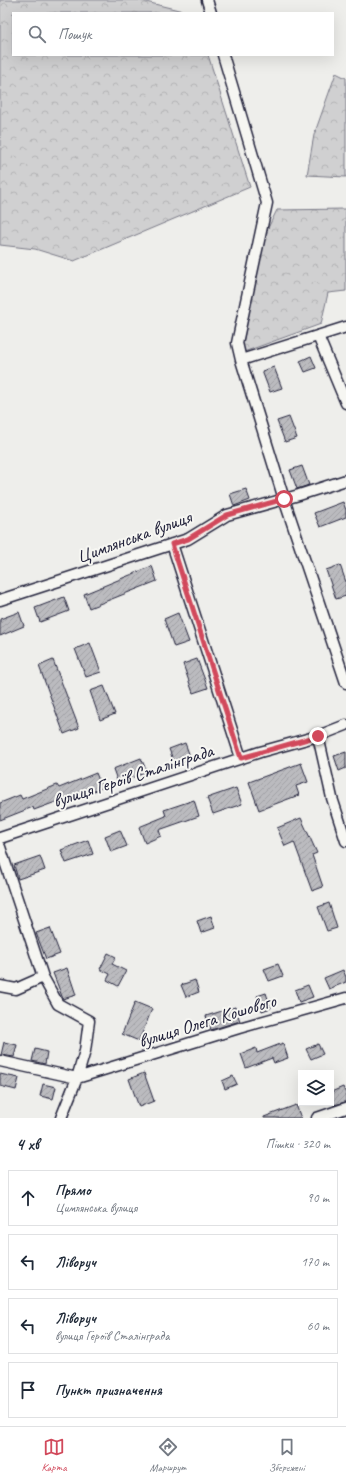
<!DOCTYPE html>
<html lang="uk">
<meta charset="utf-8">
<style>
body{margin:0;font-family:Caveat,sans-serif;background:#f2f2f3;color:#1f2937}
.controls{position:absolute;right:12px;bottom:12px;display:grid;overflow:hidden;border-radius:0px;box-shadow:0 4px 16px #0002}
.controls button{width:36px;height:36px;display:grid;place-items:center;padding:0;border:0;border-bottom:1px solid #e0e1e3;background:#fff;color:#1f2937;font:20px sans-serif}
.stop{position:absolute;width:12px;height:12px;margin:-9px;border:3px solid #d1495b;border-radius:50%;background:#fff}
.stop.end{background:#d1495b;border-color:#fff;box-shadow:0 1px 4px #0008}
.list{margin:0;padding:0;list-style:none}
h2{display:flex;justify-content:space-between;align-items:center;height:52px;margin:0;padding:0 16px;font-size:17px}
h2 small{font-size:13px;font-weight:400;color:#747a83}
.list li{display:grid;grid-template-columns:26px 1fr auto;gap:12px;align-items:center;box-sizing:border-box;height:56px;margin:0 8px 8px;padding:0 8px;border:1px solid #e0e1e3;border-radius:0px}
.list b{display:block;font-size:15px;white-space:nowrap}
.list p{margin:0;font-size:13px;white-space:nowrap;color:#747a83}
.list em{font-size:13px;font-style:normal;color:#747a83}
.icon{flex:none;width:22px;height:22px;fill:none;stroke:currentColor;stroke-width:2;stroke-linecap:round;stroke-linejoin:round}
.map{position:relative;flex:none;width:346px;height:1118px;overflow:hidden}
.search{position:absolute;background:#fff;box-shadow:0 4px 16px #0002;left:12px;right:12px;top:12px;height:44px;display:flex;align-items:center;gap:10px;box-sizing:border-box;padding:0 14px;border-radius:0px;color:#747a83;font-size:15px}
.sheet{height:308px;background:#fff}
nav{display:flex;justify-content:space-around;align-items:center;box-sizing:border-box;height:56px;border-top:1px solid #e0e1e3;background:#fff;font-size:11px;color:#747a83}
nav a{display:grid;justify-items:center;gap:2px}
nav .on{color:#d1495b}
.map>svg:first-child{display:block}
.forest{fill:url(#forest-crowns);stroke:#797986}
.building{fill:url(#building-hatch);stroke:#22223b}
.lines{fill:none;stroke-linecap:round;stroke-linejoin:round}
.street-casing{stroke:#22223b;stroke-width:13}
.street{stroke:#f6f6f2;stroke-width:10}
.route{stroke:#d1495b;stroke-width:5}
.labels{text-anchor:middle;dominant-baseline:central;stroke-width:4;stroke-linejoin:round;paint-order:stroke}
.street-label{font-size:19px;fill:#22223b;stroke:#f6f6f2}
</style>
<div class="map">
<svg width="346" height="1118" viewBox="0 0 346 1118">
<defs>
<pattern id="forest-crowns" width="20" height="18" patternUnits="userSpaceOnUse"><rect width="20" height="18" fill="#d0d0d1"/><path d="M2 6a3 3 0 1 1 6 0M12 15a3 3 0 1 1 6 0" fill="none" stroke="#b2b2b4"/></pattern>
<pattern id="building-hatch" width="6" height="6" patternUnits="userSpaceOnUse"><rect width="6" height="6" fill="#bbbbbf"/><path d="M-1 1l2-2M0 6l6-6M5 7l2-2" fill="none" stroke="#a0a0a5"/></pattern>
</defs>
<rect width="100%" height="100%" fill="#eeeeeb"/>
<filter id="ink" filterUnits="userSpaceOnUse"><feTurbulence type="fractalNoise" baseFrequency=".025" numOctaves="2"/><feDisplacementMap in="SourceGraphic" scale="8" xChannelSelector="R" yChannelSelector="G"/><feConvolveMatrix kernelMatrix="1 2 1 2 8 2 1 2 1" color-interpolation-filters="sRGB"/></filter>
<g filter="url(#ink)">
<!-- forest -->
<path class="forest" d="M0,0H138L191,13H13V55H208L250,187L74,261L35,249L0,245Z
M336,73L346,78V177L307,175L314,135Z
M346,209V291L328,293L321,324L241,353L265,234L277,210Z"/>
<!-- building -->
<path class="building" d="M311,356L316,368L305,372L300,361Z
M274,367L282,388L270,392L262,371Z
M289,417L297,438L285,442L277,421Z
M302,466L309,485L297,489L290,470Z
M246,489L250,500L234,506L230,494Z
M343,502L346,510V517L320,527L314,513Z
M340,565L346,582V596L336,599L326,570Z
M152,566L157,581L89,608L84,594Z
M64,597L69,611L40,622L35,608Z
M19,612L24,626L0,636V619Z
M178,613L189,642L174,647L164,619Z
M90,643L101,672L86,677L75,649Z
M197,659L208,688L193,693L183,664Z
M53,660L79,728L64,734L39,666Z
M104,686L115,714L100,720L90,691Z
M185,743L191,759L175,765L169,749Z
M346,752V768L339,771L334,756Z
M141,758L147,772L118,783L113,769Z
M301,763L308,782L296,786L299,795L259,810L249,782Z
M96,773L102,788L73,799L72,796L34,810L33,807L0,820V803L20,795L22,799L57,785L59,788Z
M236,788L242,804L213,814L207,798Z
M194,800L199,816L159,830L161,836L145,843L139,827L166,816L164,810Z
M301,818L317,853L312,855L323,887L312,891L294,842L285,846L277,828Z
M120,830L127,846L111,852L105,836Z
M88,840L93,854L66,863L61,850Z
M40,856L45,870L18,879L14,865Z
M329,903L337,928L327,931L318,907Z
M211,916L215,928L201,933L197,921Z
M50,928L60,954L46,959L36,933Z
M108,953L116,957L112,964L126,971L118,986L107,980L110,974L100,969Z
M278,964L283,976L269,981L264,969Z
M67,968L76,995L63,999L53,973Z
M343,970L346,977V982L329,989L324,978Z
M195,980L199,992L186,997L181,985Z
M308,985L313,997L299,1002L295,990Z
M266,993L271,1008L262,1011L257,996Z
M135,1002L152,1009L139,1041L122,1034Z
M235,1007L240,1021L211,1030L206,1016Z
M4,1042L17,1045L14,1057L1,1055Z
M283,1043L288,1058L274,1063L272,1058L246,1068L241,1054L256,1048L257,1053Z
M318,1044L323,1054L311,1059L306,1049Z
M35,1049L47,1052L45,1064L32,1061Z
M144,1073L154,1101L139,1107L129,1079Z
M0,1074L19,1078L16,1090L0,1086Z
M233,1076L237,1084L225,1089L222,1081Z
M43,1084L56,1087L53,1099L40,1096Z
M343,1087L346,1094V1102L334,1105L331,1098V1092Z
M296,1105L301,1118H264V1117Z"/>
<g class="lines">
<!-- street casing -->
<g class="street-casing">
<path id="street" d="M207,0L211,13
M223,55L267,203L237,343L241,360L284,499L346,683
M318,336L346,403
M241,360L346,327
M172,544L241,758
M0,600L188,539L227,515L299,495L346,480
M318,736L332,798L346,841
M0,838L260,752L318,736L346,725
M0,847L43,977
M0,986L16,989L43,977L58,1004L89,1021L85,1051L77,1078L61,1118
M0,1061L77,1078L239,1028L346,998
M317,1118L346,1108"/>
</g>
<!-- street -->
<use href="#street" class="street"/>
</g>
</g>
<g class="lines" filter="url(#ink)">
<!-- route -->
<path class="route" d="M284,499L227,515L188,539L172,544L241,758L318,736"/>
</g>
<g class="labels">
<!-- street labels -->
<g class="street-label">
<text transform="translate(134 537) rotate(-20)">Цимлянська вулиця</text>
<text transform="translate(133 776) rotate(-18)">вулиця Героїв Сталінграда</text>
<text transform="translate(207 1021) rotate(-17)">вулиця Олега Кошового</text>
</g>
</g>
</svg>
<div class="controls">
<button><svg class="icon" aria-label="layers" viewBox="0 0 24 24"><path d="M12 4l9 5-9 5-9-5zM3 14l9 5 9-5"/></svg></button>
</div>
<div class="stop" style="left:284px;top:499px"></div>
<div class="stop end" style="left:318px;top:736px"></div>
<div class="search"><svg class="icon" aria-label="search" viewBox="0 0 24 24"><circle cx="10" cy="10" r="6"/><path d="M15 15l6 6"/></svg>Пошук</div>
</div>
<section class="sheet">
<h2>4 хв<small>Пішки · 320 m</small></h2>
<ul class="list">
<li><svg class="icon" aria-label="ahead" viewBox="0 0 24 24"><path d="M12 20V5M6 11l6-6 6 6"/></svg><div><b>Прямо</b><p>Цимлянська вулиця</p></div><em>90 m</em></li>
<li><svg class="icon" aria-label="left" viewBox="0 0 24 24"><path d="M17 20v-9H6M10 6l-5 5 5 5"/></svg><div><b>Ліворуч</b></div><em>170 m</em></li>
<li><svg class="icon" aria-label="left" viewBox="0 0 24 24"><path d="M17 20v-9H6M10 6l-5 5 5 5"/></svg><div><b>Ліворуч</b><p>вулиця Героїв Сталінграда</p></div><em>60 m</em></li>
<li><svg class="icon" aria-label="arrive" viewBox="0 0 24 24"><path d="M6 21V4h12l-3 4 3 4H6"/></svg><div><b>Пункт призначення</b></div></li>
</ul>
</section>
<nav>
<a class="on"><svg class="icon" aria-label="map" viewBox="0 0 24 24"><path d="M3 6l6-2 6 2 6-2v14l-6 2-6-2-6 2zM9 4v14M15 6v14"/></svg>Карта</a>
<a><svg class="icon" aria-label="directions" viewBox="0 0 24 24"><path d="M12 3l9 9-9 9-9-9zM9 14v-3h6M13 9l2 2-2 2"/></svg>Маршрут</a>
<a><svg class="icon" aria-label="saved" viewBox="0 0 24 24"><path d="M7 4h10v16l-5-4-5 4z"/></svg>Збережені</a>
</nav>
